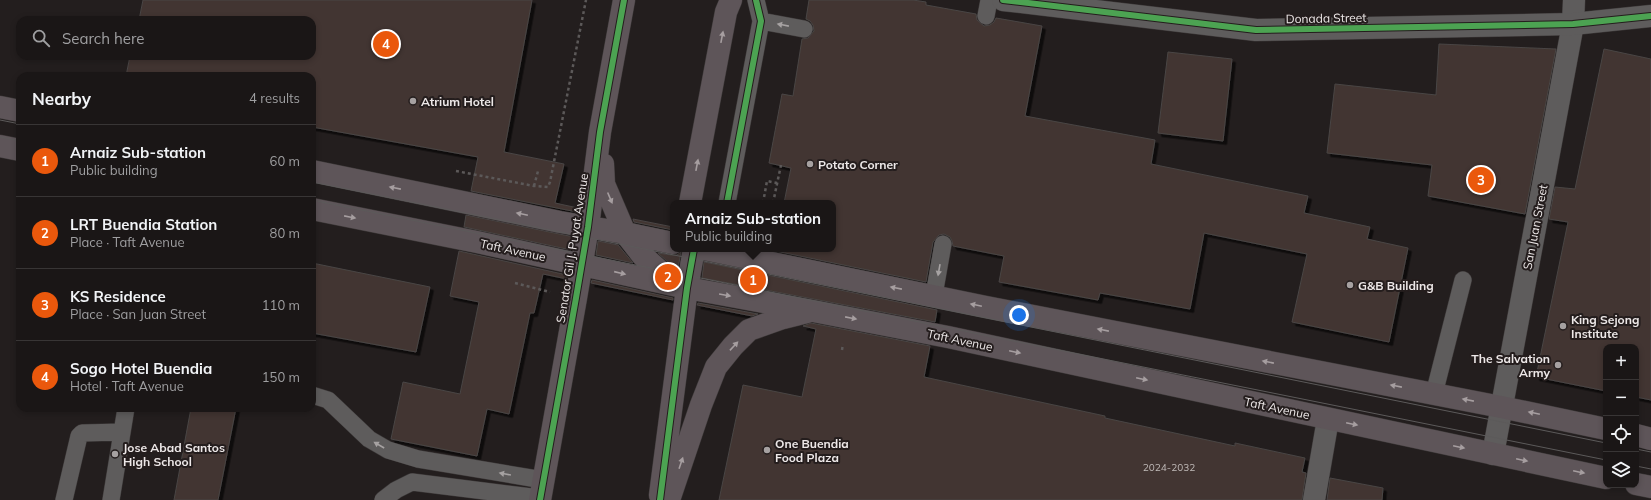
<!DOCTYPE html>
<meta charset="utf-8">
<style>
body{margin:0;font-family:Mulish,sans-serif;background:#231f1f;color:#f1f3f6}
.controls{position:absolute;right:12px;bottom:12px;display:grid;overflow:hidden;border-radius:8px;box-shadow:0 2px 6px #0003}
.controls button{width:36px;height:36px;display:grid;place-items:center;padding:0;border:0;border-bottom:1px solid #383535;background:#1a1616;color:#f1f3f6;font:20px sans-serif}
.you{position:absolute;left:1019px;top:315px;width:14px;height:14px;margin:-10px;border:3px solid #fff;border-radius:50%;background:#1a73e8;box-shadow:0 0 0 6px #1a73e833}
.badge{display:grid;place-items:center;width:26px;height:26px;border-radius:50%;background:#ea580c;color:#fff;font-size:13px;font-weight:700}
.pin{position:absolute;translate:-50% -50%;border:2px solid #fff;box-shadow:0 1px 4px #0006}
.popup{position:absolute;left:670px;top:200px;width:166px;height:52px;box-sizing:border-box;display:grid;place-content:center;border-radius:8px;background:#1a1616;filter:drop-shadow(0 1px 3px #0005);font-size:13px;white-space:nowrap;color:#9f9fa1}
.popup b{font-size:15px;color:#f1f3f6}
.popup::after{content:'';position:absolute;left:50%;top:100%;margin-left:-8px;border:8px solid transparent;border-top-color:#1a1616}
.list{margin:0;padding:0;list-style:none}
h2{display:flex;justify-content:space-between;align-items:center;height:52px;margin:0;padding:0 16px;font-size:17px}
h2 small{font-size:13px;font-weight:400;color:#9f9fa1}
.list li{display:grid;grid-template-columns:26px 1fr auto;gap:12px;align-items:center;box-sizing:border-box;height:72px;padding:0 16px;border-top:1px solid #383535}
.list b{display:block;font-size:15px;white-space:nowrap}
.list p{margin:0;font-size:13px;white-space:nowrap;color:#9f9fa1}
.list em{font-size:13px;font-style:normal;color:#9f9fa1}
.icon{flex:none;width:22px;height:22px;fill:none;stroke:currentColor;stroke-width:2;stroke-linecap:round;stroke-linejoin:round}
.map{position:relative;flex:none;width:1651px;height:500px;overflow:hidden}
.search{position:absolute;background:#1a1616;box-shadow:0 2px 6px #0003;left:16px;top:16px;width:300px;height:44px;display:flex;align-items:center;gap:10px;box-sizing:border-box;padding:0 14px;border-radius:12px;color:#9f9fa1;font-size:15px}
.panel{position:absolute;background:#1a1616;box-shadow:0 2px 6px #0003;left:16px;top:72px;width:300px;height:340px;border-radius:12px}
.map>svg:first-child{display:block}
.building{fill:#423630;stroke:#494545;filter:url(#shadow)}
.lines{fill:none;stroke-linecap:round;stroke-linejoin:round}
.service-casing{stroke:#3d3939;stroke-width:18}
.minor-casing{stroke:#3d3939;stroke-width:23}
.tertiary-casing{stroke:#3d3939;stroke-width:23}
.primary-casing{stroke:#3d3939;stroke-width:23}
.path{stroke:#5c5959;stroke-width:2.5;stroke-dasharray:3 3;stroke-linecap:butt}
.service{stroke:#5e5c5c;stroke-width:17}
.minor{stroke:#5e5c5c;stroke-width:22}
.tertiary{stroke:#5e5c5c;stroke-width:22}
.primary{stroke:#5e5559;stroke-width:22}
.tram{stroke:#5c5a5a;stroke-width:1}
.cycleway-casing{stroke:#241d1d;stroke-width:8}
.cycleway{stroke:#4ca352;stroke-width:6}
.oneway{fill:#a6a2a2}
.oneway2{fill:#a69ea0}
.poi-dot{fill:#a6a1a1;stroke:#241d1d;stroke-width:1.5}
.labels{text-anchor:middle;dominant-baseline:central;stroke-width:4;stroke-linejoin:round;paint-order:stroke}
.number-label{font-size:10px;fill:#c2bcba}
.street-label{font-size:12px;fill:#ede8e8;stroke:#241d1d}
.poi-label{font-size:12px;font-weight:bold;fill:#ede8e8;stroke:#241d1d;text-anchor:start}
</style>
<div class="map">
<svg width="1651" height="500" viewBox="0 0 1651 500">
<defs>
<filter id="shadow"><feDropShadow dx="3.5" dy="3.5" stdDeviation="0" flood-color="#0009"/></filter>
</defs>
<rect width="100%" height="100%" fill="#231e1e"/>
<!-- building -->
<path class="building" d="M143,0H532L504,152L564,164L555,203L578,208L577,212L471,191L478,157L312,127V76H126L130,56H312V20H139Z
M809,0H913L926,2V5L976,14L977,20L984,26L990,25L994,22L996,18L1042,26L1025,116L1155,140L1151,164L1308,196L1304,213L1370,227L1367,239L1408,248L1389,342L1292,322L1307,254L1204,233L1190,309L1100,293L1098,300L999,282L1004,256L953,246L952,241L950,237L944,234L939,235L933,242L926,282L766,249H833V203H784L791,168L769,163L782,94L793,96L802,39L808,38L814,31L813,25L810,21L806,19Z
M1439,44L1556,49L1525,214L1428,196L1432,165L1327,153L1335,84L1436,95Z
M1604,49L1651,59V400L1636,397V347H1606V391L1536,377L1568,222L1549,219L1555,187L1575,189Z
M1168,52L1232,59L1223,141L1158,133Z
M466,215L574,237L571,250L464,227Z
M633,219L673,227V230L634,222Z
M598,241L618,245L633,263L596,255Z
M459,251L567,275V279L543,274L534,313H530L509,414L487,409L477,456L391,439L403,382L460,394L479,302L450,296Z
M681,252L678,268L670,264L658,253L671,255H677Z
M704,262L937,310L935,322L702,278Z
M312,263L430,287L416,352L312,333Z
M592,280L673,298V300L591,283Z
M698,303L758,314L752,316L697,305Z
M811,323L930,346L924,377L1105,416V418L1235,446V443L1305,458L1302,472L1306,473L1302,500H719L743,385L802,397L816,329L803,326Z
M191,408H236L218,500H174Z
M1330,478L1383,488L1382,500H1327Z"/>
<g class="lines">
<!-- service casing -->
<g class="service-casing">
<path id="service" d="M986,16L989,0
M761,21L804,29
M727,203L761,21L756,0
M934,295L943,244
M1434,394L1463,280
M312,395L328,400L369,439L388,450L418,459L543,480
M64,500L79,436L82,433L122,432
M111,500L126,408
M383,500L396,490L412,482L540,498"/>
</g>
<!-- minor casing -->
<g class="minor-casing">
<path id="minor" d="M1493,454L1573,24L1574,0
M1314,500L1328,419"/>
</g>
<!-- tertiary casing -->
<g class="tertiary-casing">
<path id="tertiary" d="M1003,0L1256,30L1573,24L1651,16"/>
</g>
<!-- primary casing -->
<g class="primary-casing">
<path id="primary" d="M0,107L20,111
M0,146L20,150
M603,164L604,184L625,233L642,255L663,274L677,282
M312,171L560,222L625,233L673,243
M690,203L726,12L731,0
M312,209L477,242L687,288L813,311L948,337L1606,478
M704,249L986,307L1501,407L1606,429
M1636,435L1651,439
M1636,484L1651,487
M660,495L687,288L694,249
M540,500L576,298L588,227L600,132L624,0
M669,500L701,405L716,367L733,346L749,330L783,318L807,312"/>
</g>
<!-- path -->
<path class="path" d="M456,171L534,186L548,187L550,182L586,0
M534,186L538,171
M763,203L767,181L777,183
M773,203L781,165
M515,283L550,292
M842,350L843,344"/>
<!-- service -->
<use href="#service" class="service"/>
<!-- minor -->
<use href="#minor" class="minor"/>
<!-- tertiary -->
<use href="#tertiary" class="tertiary"/>
<!-- primary -->
<use href="#primary" class="primary"/>
<!-- tram -->
<path class="tram" d="M0,120L20,124
M0,137L20,141
M312,182L1606,443
M312,200L1606,460
M1636,449L1651,452
M1636,466L1651,469"/>
<!-- cycleway casing -->
<g class="cycleway-casing">
<path id="cycleway" d="M1003,0L1256,30L1573,24L1651,16
M727,203L761,21L756,0
M540,500L576,298L588,227L600,132L624,0
M660,500L687,288L694,249"/>
</g>
<!-- cycleway -->
<use href="#cycleway" class="cycleway"/>
</g>
<!-- one-way arrows -->
<defs><path id="oneway-solid" d="M-6-.8H1V-3.2L6.5 0L1 3.2V.8H-6Z"/></defs>
<g class="oneway">
<use href="#oneway-solid" transform="translate(783 25) rotate(-169)"/>
<use href="#oneway-solid" transform="translate(939 270) rotate(100)"/>
<use href="#oneway-solid" transform="translate(379 445) rotate(-150)"/>
<use href="#oneway-solid" transform="translate(505 474) rotate(-170)"/>
</g>
<g class="oneway2">
<use href="#oneway-solid" transform="translate(722 37) rotate(-79)"/>
<use href="#oneway-solid" transform="translate(697 165) rotate(-79)"/>
<use href="#oneway-solid" transform="translate(395 188) rotate(-169)"/>
<use href="#oneway-solid" transform="translate(610 198) rotate(67)"/>
<use href="#oneway-solid" transform="translate(522 214) rotate(-168)"/>
<use href="#oneway-solid" transform="translate(350 217) rotate(11)"/>
<use href="#oneway-solid" transform="translate(620 273) rotate(13)"/>
<use href="#oneway-solid" transform="translate(896 288) rotate(-169)"/>
<use href="#oneway-solid" transform="translate(725 295) rotate(10)"/>
<use href="#oneway-solid" transform="translate(976 305) rotate(-168)"/>
<use href="#oneway-solid" transform="translate(851 318) rotate(11)"/>
<use href="#oneway-solid" transform="translate(1103 330) rotate(-169)"/>
<use href="#oneway-solid" transform="translate(734 346) rotate(-47)"/>
<use href="#oneway-solid" transform="translate(1015 352) rotate(12)"/>
<use href="#oneway-solid" transform="translate(1268 362) rotate(-169)"/>
<use href="#oneway-solid" transform="translate(1142 379) rotate(12)"/>
<use href="#oneway-solid" transform="translate(1396 386) rotate(-169)"/>
<use href="#oneway-solid" transform="translate(1468 400) rotate(-169)"/>
<use href="#oneway-solid" transform="translate(1534 413) rotate(-168)"/>
<use href="#oneway-solid" transform="translate(1352 424) rotate(12)"/>
<use href="#oneway-solid" transform="translate(1459 447) rotate(12)"/>
<use href="#oneway-solid" transform="translate(1522 460) rotate(12)"/>
<use href="#oneway-solid" transform="translate(681 463) rotate(-71)"/>
<use href="#oneway-solid" transform="translate(1579 472) rotate(12)"/>
</g>
<!-- markers -->
<g class="poi-dot">
<circle cx="413" cy="101" r="4"/>
<circle cx="810" cy="164" r="4"/>
<circle cx="1350" cy="285" r="4"/>
<circle cx="1563" cy="326" r="4"/>
<circle cx="1558" cy="365" r="4"/>
<circle cx="767" cy="450" r="4"/>
<circle cx="115" cy="454" r="4"/>
</g>
<g class="labels">
<!-- number labels -->
<g class="number-label">
<text x="1169" y="467">2024-2032</text>
</g>
<!-- street labels -->
<g class="street-label">
<text transform="translate(1326 18) rotate(-1)">Donada Street</text>
<text transform="translate(1535 227) rotate(-79)">San Juan Street</text>
<text transform="translate(572 248) rotate(-81)">Senator Gil J. Puyat Avenue</text>
<text transform="translate(513 250) rotate(12)">Taft Avenue</text>
<text transform="translate(960 340) rotate(12)">Taft Avenue</text>
<text transform="translate(1277 408) rotate(12)">Taft Avenue</text>
</g>
<!-- poi labels -->
<g class="poi-label">
<text x="421" y="101">Atrium Hotel</text>
<text x="818" y="164">Potato Corner</text>
<text x="1358" y="285">G&amp;B Building</text>
<text x="1571" y="319">King Sejong<tspan x="1571" dy="14">Institute</tspan></text>
<text x="1550" y="358" text-anchor="end">The Salvation<tspan x="1550" dy="14">Army</tspan></text>
<text x="775" y="443">One Buendia<tspan x="775" dy="14">Food Plaza</tspan></text>
<text x="123" y="447">Jose Abad Santos<tspan x="123" dy="14">High School</tspan></text>
</g>
</g>
</svg>
<div class="controls">
<button>+</button>
<button>−</button>
<button><svg class="icon" aria-label="locate" viewBox="0 0 24 24"><circle cx="12" cy="12" r="6"/><path d="M12 2v4M12 18v4M2 12h4M18 12h4"/></svg></button>
<button><svg class="icon" aria-label="layers" viewBox="0 0 24 24"><path d="M12 4l9 5-9 5-9-5zM3 14l9 5 9-5"/></svg></button>
</div>
<div class="you"></div>
<div class="pin badge" style="left:753px;top:280px">1</div>
<div class="popup"><b>Arnaiz Sub-station</b>Public building</div>
<div class="pin badge" style="left:668px;top:277px">2</div>
<div class="pin badge" style="left:1481px;top:180px">3</div>
<div class="pin badge" style="left:386px;top:44px">4</div>
<div class="search"><svg class="icon" aria-label="search" viewBox="0 0 24 24"><circle cx="10" cy="10" r="6"/><path d="M15 15l6 6"/></svg>Search here</div>
<section class="panel">
<h2>Nearby<small>4 results</small></h2>
<ul class="list">
<li><span class="badge">1</span><div><b>Arnaiz Sub-station</b><p>Public building</p></div><em>60 m</em></li>
<li><span class="badge">2</span><div><b>LRT Buendia Station</b><p>Place · Taft Avenue</p></div><em>80 m</em></li>
<li><span class="badge">3</span><div><b>KS Residence</b><p>Place · San Juan Street</p></div><em>110 m</em></li>
<li><span class="badge">4</span><div><b>Sogo Hotel Buendia</b><p>Hotel · Taft Avenue</p></div><em>150 m</em></li>
</ul>
</section>
</div>
